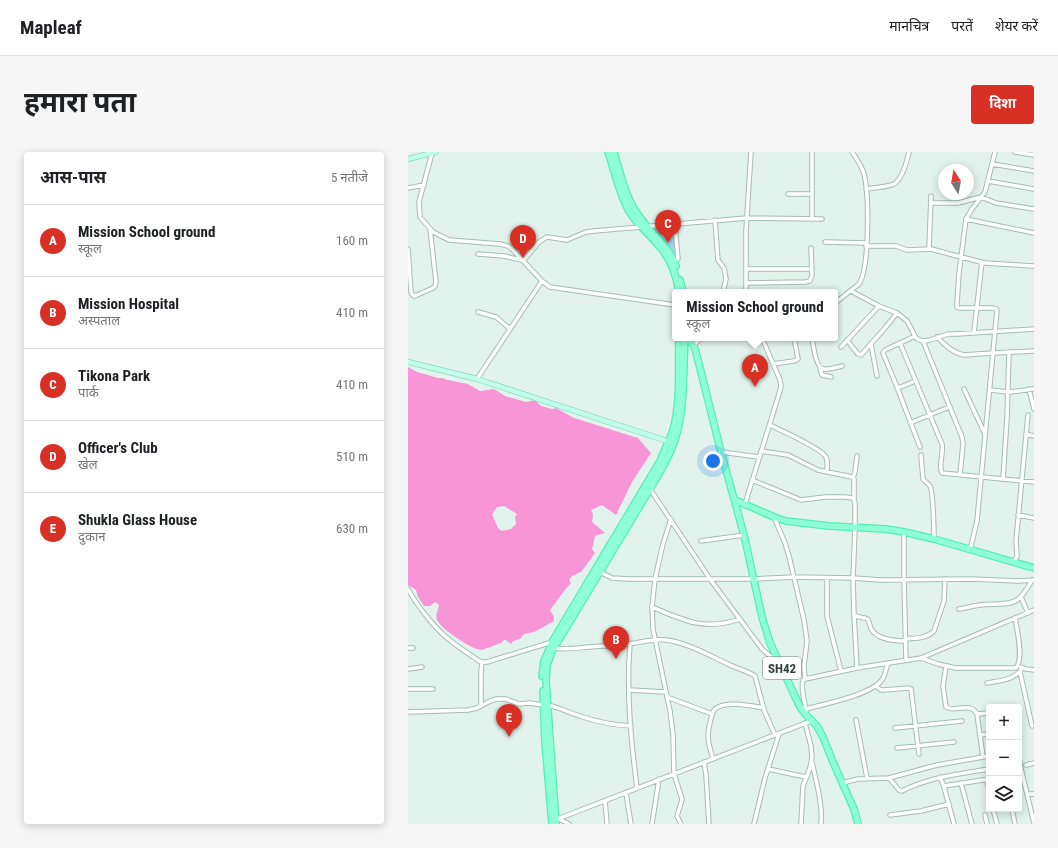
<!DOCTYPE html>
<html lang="hi">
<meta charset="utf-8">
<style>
body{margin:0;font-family:"Roboto Condensed","Noto Sans Devanagari",sans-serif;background:#f6f6f6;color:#202124}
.controls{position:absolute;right:12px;bottom:12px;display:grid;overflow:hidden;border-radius:4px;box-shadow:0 2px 10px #0003}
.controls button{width:36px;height:36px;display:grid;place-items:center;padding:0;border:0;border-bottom:1px solid #e0e0e0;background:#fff;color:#202124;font:20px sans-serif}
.compass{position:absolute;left:530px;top:12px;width:36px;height:36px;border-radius:50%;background:#fff;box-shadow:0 2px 10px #0003;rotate:349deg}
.you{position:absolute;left:305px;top:309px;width:14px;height:14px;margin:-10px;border:3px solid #fff;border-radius:50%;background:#1a73e8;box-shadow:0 0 0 6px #1a73e833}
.badge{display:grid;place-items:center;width:26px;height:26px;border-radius:50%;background:#d93025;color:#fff;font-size:13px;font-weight:700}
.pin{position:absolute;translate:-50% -33px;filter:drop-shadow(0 1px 2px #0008)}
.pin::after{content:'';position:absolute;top:21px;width:14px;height:12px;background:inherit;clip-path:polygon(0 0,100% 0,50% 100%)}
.popup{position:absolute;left:264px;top:137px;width:166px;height:52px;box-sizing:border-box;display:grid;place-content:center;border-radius:4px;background:#fff;filter:drop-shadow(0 1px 3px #0005);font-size:13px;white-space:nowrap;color:#757577}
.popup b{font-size:15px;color:#202124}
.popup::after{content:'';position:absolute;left:50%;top:100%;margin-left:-8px;border:8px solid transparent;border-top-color:#fff}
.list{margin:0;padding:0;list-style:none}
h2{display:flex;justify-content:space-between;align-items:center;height:52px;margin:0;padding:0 16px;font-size:17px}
h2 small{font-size:13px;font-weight:400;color:#757577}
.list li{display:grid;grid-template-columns:26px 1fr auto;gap:12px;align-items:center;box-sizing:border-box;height:72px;padding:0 16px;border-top:1px solid #e0e0e0}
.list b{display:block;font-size:15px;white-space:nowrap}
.list p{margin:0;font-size:13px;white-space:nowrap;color:#757577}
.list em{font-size:13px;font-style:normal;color:#757577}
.icon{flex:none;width:22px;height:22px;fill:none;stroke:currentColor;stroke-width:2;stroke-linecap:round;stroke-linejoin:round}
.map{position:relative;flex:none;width:626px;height:672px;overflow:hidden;border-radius:4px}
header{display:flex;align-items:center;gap:24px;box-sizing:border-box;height:56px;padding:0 20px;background:#fff;border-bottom:1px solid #e0e0e0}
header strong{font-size:19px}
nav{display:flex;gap:22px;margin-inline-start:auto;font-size:14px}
.intro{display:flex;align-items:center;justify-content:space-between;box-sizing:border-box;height:96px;padding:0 24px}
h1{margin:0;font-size:28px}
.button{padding:10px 18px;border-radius:4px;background:#d93025;color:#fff;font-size:14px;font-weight:700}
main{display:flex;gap:24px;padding:0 24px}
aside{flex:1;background:#fff;border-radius:4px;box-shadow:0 2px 10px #0003}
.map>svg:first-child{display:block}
.green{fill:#a4d1ec}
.water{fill:#f895d6;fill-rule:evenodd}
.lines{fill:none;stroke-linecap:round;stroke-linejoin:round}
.street-casing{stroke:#a3beb3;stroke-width:5.5}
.secondary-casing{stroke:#8bd8bf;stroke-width:6}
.primary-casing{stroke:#51f0b6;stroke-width:8}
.street{stroke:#fff;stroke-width:3.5}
.secondary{stroke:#bfffeb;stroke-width:4.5}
.primary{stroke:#8effd7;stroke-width:5.5}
.labels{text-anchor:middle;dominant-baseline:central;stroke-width:3;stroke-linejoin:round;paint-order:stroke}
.shield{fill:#fff;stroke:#6f7c76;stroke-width:1}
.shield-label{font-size:13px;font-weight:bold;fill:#31443c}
</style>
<header>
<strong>Mapleaf</strong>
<nav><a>मानचित्र</a><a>परतें</a><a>शेयर करें</a></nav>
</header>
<div class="intro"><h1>हमारा पता</h1><a class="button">दिशा</a></div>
<main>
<aside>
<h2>आस-पास<small>5 नतीजे</small></h2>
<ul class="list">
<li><span class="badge">A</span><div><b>Mission School ground</b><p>स्कूल</p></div><em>160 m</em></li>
<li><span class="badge">B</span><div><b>Mission Hospital</b><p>अस्पताल</p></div><em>410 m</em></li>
<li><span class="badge">C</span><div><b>Tikona Park</b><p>पार्क</p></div><em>410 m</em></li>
<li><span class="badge">D</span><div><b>Officer's Club</b><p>खेल</p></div><em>510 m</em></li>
<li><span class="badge">E</span><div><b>Shukla Glass House</b><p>दुकान</p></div><em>630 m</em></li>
</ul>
</aside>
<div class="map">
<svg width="626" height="672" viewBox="0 0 626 672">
<rect width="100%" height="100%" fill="#e1f3ec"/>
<!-- green -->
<path class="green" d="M267,73V107L240,75Z"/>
<!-- water -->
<path class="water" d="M0,215L9,220L30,226H34L40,228L60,232L72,239L86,237L97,244L118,250L127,248L133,254L144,257L148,256L166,266L230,286L243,301L224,330L208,363L194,353L183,358L185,362L184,370L197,381L187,384L184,397L187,401L173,420L164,424L161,428L163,431L156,439L142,458L146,465V469L126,480L116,482L112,487L105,489L103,492L98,488H96L93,491C89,492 76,498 73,498C63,497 33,477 29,468C27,464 30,458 31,453L27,450L22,454H16L10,445L8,438L0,433ZM96,354L109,362L107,365L108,372L103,377L94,379L90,376L84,362L89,355Z"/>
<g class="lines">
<!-- street casing -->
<g class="street-casing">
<path id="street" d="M607,0L626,3
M24,1L11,50L12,65L25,80L41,88L92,92L100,94L104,97L134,129L142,135L267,153
M584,12L626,19
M580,29L626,37
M0,36L16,33
M458,37C465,36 480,35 486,32C494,27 499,9 501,0
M380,42H404
M523,51H550L573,45L588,51L626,57
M404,67V0
M558,67L626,81
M307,68L310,108L316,116L318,127L315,140
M267,72L270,107
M417,90L458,91
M458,94H488L499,98L523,97L553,105L577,111L626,114
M0,97L3,140L4,142L6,144L9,143L25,136L27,134L28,130L22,77
M521,97L523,44
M70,102L96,104L113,108
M115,109L131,90L139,85L159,88L178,80L186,79L339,66L414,67
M338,117H404
M338,131L397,130L402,129L404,123L403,96
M443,139L471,154L489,161L499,169L508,186L511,188L517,189L522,188L540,182H549L626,177
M338,140V79L343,0
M427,151L451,132C462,115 461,41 456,22C454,14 449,7 444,0
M70,160L88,165L102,177
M566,180L574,110
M529,185C537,193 545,201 556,203L585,201L626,199
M404,186C405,193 408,217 416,217C421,218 429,215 434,214
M439,188L450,202L453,203L477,176L489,161
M515,189L554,285L555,292L552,323
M492,191L534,292C536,301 530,314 534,321L626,330
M463,192L469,224
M286,193L293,186
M433,195L471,154
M365,212L386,209L390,207L386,186
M412,216L414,223L423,225
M69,227L134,129
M507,229L493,235H489L475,201L477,198L507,184
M489,235L512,295
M556,237L577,282
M621,237L626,257
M582,238L601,240L626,237
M502,271L541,255
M362,273C372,278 413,296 418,305C420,309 419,315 419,320
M618,282L626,284
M353,299L380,303L410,318L444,325L446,327V348
M313,300L351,305
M513,303L515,327C517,330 520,331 522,334C525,338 526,378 526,387
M445,326L447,320L449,304
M595,327L599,266L601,200
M344,328L393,348L417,345H437L445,346L447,351V376L445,426L446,463C450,466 455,465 460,467C461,470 462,474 463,477C470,488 487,489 497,489
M242,337L302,427L354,497L369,510
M337,352L371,242L373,234L372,228L354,186
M610,363L626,366
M366,365L377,391L381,404L396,468L399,489L396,514L397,527
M263,367L255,392L247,427L244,455L245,477L262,559L265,582L266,622L274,647L273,651L269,664L273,672
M496,380V428L498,508
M293,389L336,383
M562,398L569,369L589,158L588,157L585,156H551L549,155V152L551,121L558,67L564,57L577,40L587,0
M606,410L609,404L608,389L620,263
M190,419L204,426L221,427H346L386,425L445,426L472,428L563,427L611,429L626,428
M419,426V464L433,519
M0,437C8,452 25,474 38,485C48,494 60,501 71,509L74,510H79L144,490
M613,445L620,461
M244,455C277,469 297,479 332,467
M551,457C558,456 565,454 572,453C583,451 601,454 609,448C616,443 620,435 624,428
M446,463L449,516
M497,487C507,486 518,487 526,479L536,449L537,427
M222,492C218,539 223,589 229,636
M0,496H5
M144,496C156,498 169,496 181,495C196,494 211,493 227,491C234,490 241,488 248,488C272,486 300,503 322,513C330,517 340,519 347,524L356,558L367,583
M513,506L530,512L548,516H608C616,507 609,478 607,466
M538,514L535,534L538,555C547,561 562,549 569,562L575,605
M613,515L618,517L626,518
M0,517L14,515
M612,520L624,574
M579,531C591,529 608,528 614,516
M468,534L473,538H476L501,536L503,537L511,602
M0,537H25
M221,538L258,540
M259,545L304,562
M139,553C151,555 161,561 172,564C189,570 206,573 223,574
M73,554V520L74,510
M398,557C416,552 463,543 474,528C477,524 478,516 480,511
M0,560L60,558L69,556L82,549L89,547H98L111,552L122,551L135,553
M398,562C398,552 392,538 395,528L397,527L449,516L513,506L626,458
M569,562L581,561
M448,568L459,626
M487,576L554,569
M572,583L581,582
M489,596L546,590
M611,606L614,621L626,671
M305,607C301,594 298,584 302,571C303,566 304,560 307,557C318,548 344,554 356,556
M296,610L298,623L301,672
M404,610C408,629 415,653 413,672
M618,613L626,611
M360,617L398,625
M532,625L536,635L546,672
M481,626L491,638L494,639C521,625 551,622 581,617
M579,628L581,638
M434,631L450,627L481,626L529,613L581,604
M553,631L564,672
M536,634L581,627
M218,641L223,672
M619,642H626
M197,649L199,672
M585,657L589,672
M604,657L607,672
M482,663L513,659L541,652
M577,663L579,672
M151,667L161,672
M147,668L403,569
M244,672L251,627
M346,672L357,626L371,582
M393,672L395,634L402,616L404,605L403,594L397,571"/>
</g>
<!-- secondary casing -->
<g class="secondary-casing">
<path id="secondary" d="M0,7L28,0
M0,210L69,227L262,290"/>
</g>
<!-- primary casing -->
<g class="primary-casing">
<path id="primary" d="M200,0C207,20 211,43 222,61C230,73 241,82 250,93C263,106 268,122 271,140
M206,0C212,20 217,44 229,61C241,80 261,93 268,114
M272,128L275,140
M278,186C287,191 287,198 290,208L313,300L336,383L354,465L362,491L392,555L398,563L409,574L415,585L425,610L446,657L450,672
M327,348L366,365L378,369L421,374L478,377L496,380L526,387L626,416
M134,524L136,509L144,490L252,309C256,299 261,289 265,278C273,249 270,216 271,186
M135,539L137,590L144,672
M148,672L138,529L139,513L145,497L149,491L242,337C252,320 264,301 269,281C277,251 275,217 277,186"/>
</g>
<!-- street -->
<use href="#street" class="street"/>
<!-- secondary -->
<use href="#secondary" class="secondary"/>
<!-- primary -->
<use href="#primary" class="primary"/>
</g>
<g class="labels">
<!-- shield labels -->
<rect class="shield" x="355" y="505" width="38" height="22" rx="3"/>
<g class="shield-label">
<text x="374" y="516">SH42</text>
</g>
</g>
</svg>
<div class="controls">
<button>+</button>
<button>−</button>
<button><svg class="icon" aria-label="layers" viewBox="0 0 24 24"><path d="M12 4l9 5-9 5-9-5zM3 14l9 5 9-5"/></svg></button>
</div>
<svg class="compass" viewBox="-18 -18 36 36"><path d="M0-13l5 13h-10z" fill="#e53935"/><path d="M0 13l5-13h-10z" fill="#757577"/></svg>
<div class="you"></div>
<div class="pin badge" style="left:347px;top:235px">A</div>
<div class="popup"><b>Mission School ground</b>स्कूल</div>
<div class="pin badge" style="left:208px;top:507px">B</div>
<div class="pin badge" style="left:260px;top:91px">C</div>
<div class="pin badge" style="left:115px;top:106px">D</div>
<div class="pin badge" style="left:101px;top:585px">E</div>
</div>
</main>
